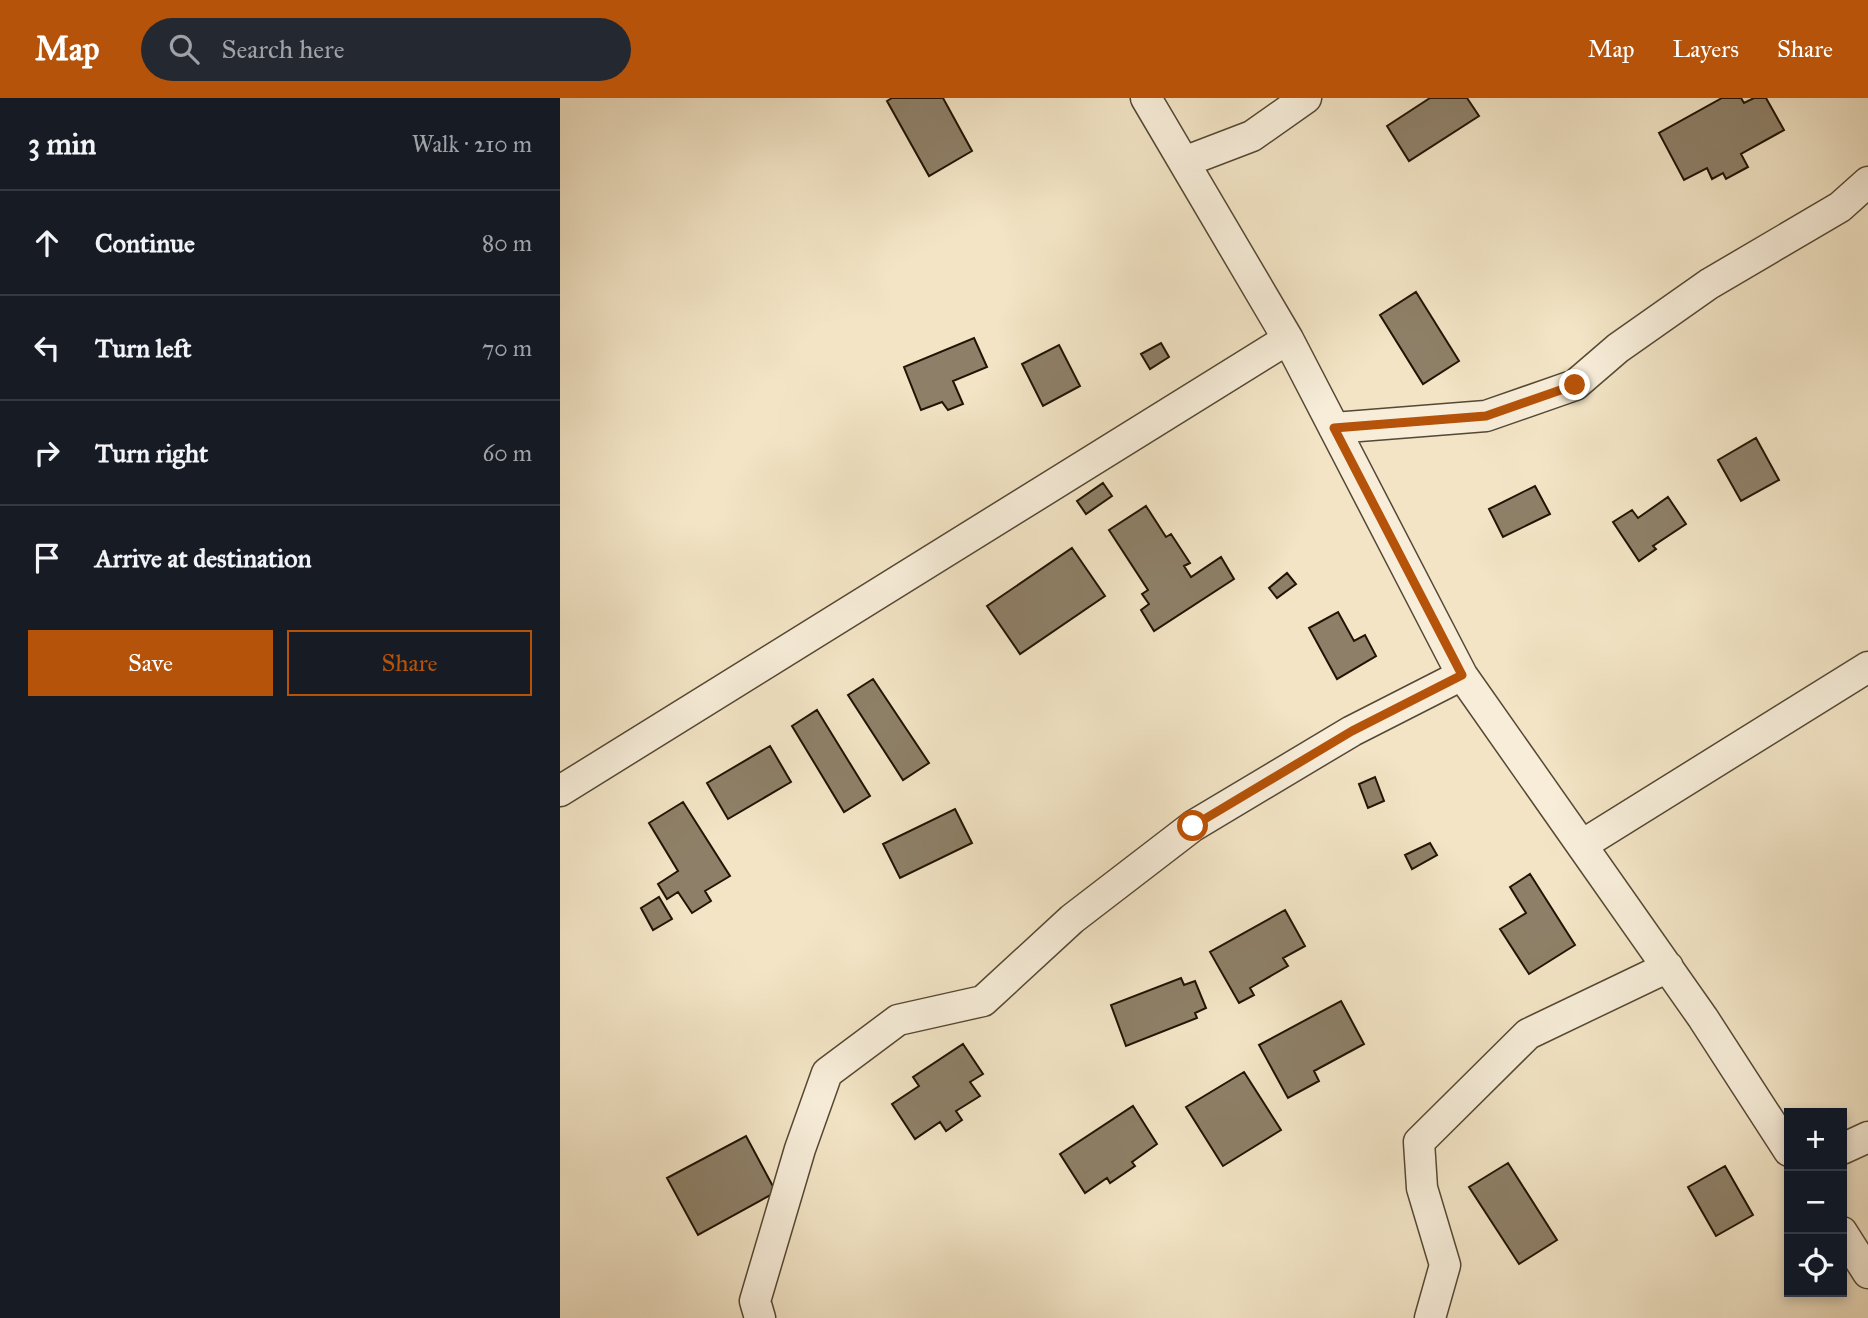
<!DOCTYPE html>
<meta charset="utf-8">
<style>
body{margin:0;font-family:"IM FELL Great Primer",serif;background:#242831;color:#f1f3f6}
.controls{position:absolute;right:21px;bottom:21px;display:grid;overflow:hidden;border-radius:0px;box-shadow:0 4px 10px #0003}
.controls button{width:63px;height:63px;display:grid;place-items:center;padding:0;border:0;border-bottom:2px solid #363941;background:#171b24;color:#f1f3f6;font:35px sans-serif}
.stop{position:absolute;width:21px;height:21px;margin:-16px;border:5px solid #b45309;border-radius:50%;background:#fff}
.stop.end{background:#b45309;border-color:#fff;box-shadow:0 2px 7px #0008}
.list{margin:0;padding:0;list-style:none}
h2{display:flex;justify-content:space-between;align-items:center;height:91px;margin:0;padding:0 28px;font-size:30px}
h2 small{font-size:23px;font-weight:400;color:#9ea1a6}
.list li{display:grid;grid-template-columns:46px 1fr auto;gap:21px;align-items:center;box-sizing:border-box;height:105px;padding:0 28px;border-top:2px solid #363941}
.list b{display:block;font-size:26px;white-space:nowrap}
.list em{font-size:23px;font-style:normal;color:#9ea1a6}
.actions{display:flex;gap:14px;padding:21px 28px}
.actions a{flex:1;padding:16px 0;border:2px solid #b45309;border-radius:0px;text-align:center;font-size:24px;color:#b45309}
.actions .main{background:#b45309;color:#fff}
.icon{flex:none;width:38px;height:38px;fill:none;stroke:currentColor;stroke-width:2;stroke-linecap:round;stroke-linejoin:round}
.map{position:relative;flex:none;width:1308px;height:1220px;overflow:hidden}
header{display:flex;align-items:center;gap:42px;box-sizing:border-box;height:98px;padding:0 35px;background:#b45309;color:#fff}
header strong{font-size:33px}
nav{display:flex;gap:38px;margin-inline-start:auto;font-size:24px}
.search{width:490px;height:63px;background:#242831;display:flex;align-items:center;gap:18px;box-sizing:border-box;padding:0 24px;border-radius:38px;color:#9ea1a6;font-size:26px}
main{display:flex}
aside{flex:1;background:#171b24}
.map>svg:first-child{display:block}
.building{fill:#8e8068;stroke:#211404;stroke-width:2}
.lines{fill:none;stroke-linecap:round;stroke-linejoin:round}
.minor-casing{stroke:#554834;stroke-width:33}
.minor{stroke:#f7edd9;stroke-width:30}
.route{stroke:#b45309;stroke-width:9}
</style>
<header>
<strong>Map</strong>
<div class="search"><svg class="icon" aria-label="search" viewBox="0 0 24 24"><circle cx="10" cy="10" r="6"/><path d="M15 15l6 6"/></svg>Search here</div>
<nav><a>Map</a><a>Layers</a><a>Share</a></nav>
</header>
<main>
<aside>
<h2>3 min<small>Walk · 210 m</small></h2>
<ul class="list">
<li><svg class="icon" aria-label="ahead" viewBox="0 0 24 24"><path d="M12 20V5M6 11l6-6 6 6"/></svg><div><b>Continue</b></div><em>80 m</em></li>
<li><svg class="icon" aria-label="left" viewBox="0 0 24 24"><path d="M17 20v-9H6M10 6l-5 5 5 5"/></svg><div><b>Turn left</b></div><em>70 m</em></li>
<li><svg class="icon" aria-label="right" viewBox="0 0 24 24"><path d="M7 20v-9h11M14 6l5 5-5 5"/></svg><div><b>Turn right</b></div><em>60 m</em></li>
<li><svg class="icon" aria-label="arrive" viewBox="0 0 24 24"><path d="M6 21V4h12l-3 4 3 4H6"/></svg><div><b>Arrive at destination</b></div></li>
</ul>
<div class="actions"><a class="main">Save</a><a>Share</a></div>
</aside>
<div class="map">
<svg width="1308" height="1220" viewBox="0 0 1308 1220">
<rect width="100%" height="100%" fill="#f2e4c5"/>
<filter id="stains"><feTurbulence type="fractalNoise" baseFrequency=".00286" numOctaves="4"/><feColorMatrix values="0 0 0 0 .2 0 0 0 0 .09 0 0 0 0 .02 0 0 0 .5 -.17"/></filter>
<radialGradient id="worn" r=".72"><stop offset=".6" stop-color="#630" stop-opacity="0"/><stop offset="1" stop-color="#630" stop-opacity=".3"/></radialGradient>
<!-- building -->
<path class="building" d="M332,0H383L412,53L369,78L327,3Z
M870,0H907L919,18L849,63L827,28Z
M1162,0H1181L1184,5L1194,0H1206L1224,32L1181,56L1188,69L1166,81L1163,75L1152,81L1147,70L1124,82L1099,35Z
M856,194L899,263L863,286L820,217Z
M414,240L427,269L393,283L403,306L388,312L382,304L361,312L344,269Z
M601,245L609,259L590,271L581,256Z
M499,247L520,288L483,308L462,266Z
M1196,340L1219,382L1181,403L1158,362Z
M543,385L552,398L526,416L517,403Z
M975,388L990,416L943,439L929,411Z
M1108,399L1126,426L1093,448L1096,451L1079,463L1053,424L1072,412L1078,420Z
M586,408L606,439L611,436L630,465L624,468L631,479L661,459L674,481L594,533L581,512L589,506L582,496L588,492L549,432Z
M512,450L545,498L460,556L427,508Z
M727,475L736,486L717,500L709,490Z
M778,514L794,543L805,537L816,558L777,581L749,530Z
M313,581L369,665L343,682L288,597Z
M257,612L310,698L284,714L232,628Z
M210,648L231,684L168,721L147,685Z
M815,679L824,703L808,710L799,686Z
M123,704L170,778L145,793L151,803L132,815L118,794L107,801L98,786L118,773L89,725Z
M395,711L412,745L340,780L323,746Z
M870,745L877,757L852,771L845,757Z
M970,776L1015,847L969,876L940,831L966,815L950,789Z
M99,799L112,821L93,832L81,810Z
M725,812L745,848L723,860L728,868L690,890L694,897L679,905L650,854Z
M621,880L624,887L635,883L646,910L635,915L637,920L566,948L551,907Z
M781,903L804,946L754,973L759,983L728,1000L699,947Z
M403,946L423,976L410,984L420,998L396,1013L402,1022L386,1033L380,1024L355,1041L332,1006L359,988L353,979Z
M684,974L721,1032L663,1068L626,1009Z
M573,1008L597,1046L572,1064L575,1068L550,1085L547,1080L525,1095L500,1056Z
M186,1038L216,1094L138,1137L107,1080Z
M948,1065L997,1142L959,1166L909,1089Z
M1165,1068L1193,1117L1156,1138L1128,1089Z"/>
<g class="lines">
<!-- minor casing -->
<g class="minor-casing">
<path id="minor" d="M586,0L728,241L902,577L1143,920L1229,1053
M624,64L692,38L746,0
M774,330L926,318L1015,287L1058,250L1149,186L1280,109L1308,84
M0,693L728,241
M1022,747L1308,569
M1282,1051L1308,1039
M1282,1134L1308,1175
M200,1220L195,1203L240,1051L267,975L338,922L423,903L512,821L633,728L792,633L902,577
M870,1220L885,1167L862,1090L859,1044L968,936L1108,869"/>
</g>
<!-- minor -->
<use href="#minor" class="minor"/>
</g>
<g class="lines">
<!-- route -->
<path class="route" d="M633,728L792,633L902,577L774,330L926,318L1015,287"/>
</g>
<rect width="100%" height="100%" filter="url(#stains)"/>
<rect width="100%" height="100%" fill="url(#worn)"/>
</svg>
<div class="controls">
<button>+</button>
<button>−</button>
<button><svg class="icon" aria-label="locate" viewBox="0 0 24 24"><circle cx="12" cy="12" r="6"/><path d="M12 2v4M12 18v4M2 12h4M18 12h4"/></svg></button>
</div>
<div class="stop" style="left:633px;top:728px"></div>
<div class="stop end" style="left:1015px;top:287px"></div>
</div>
</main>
